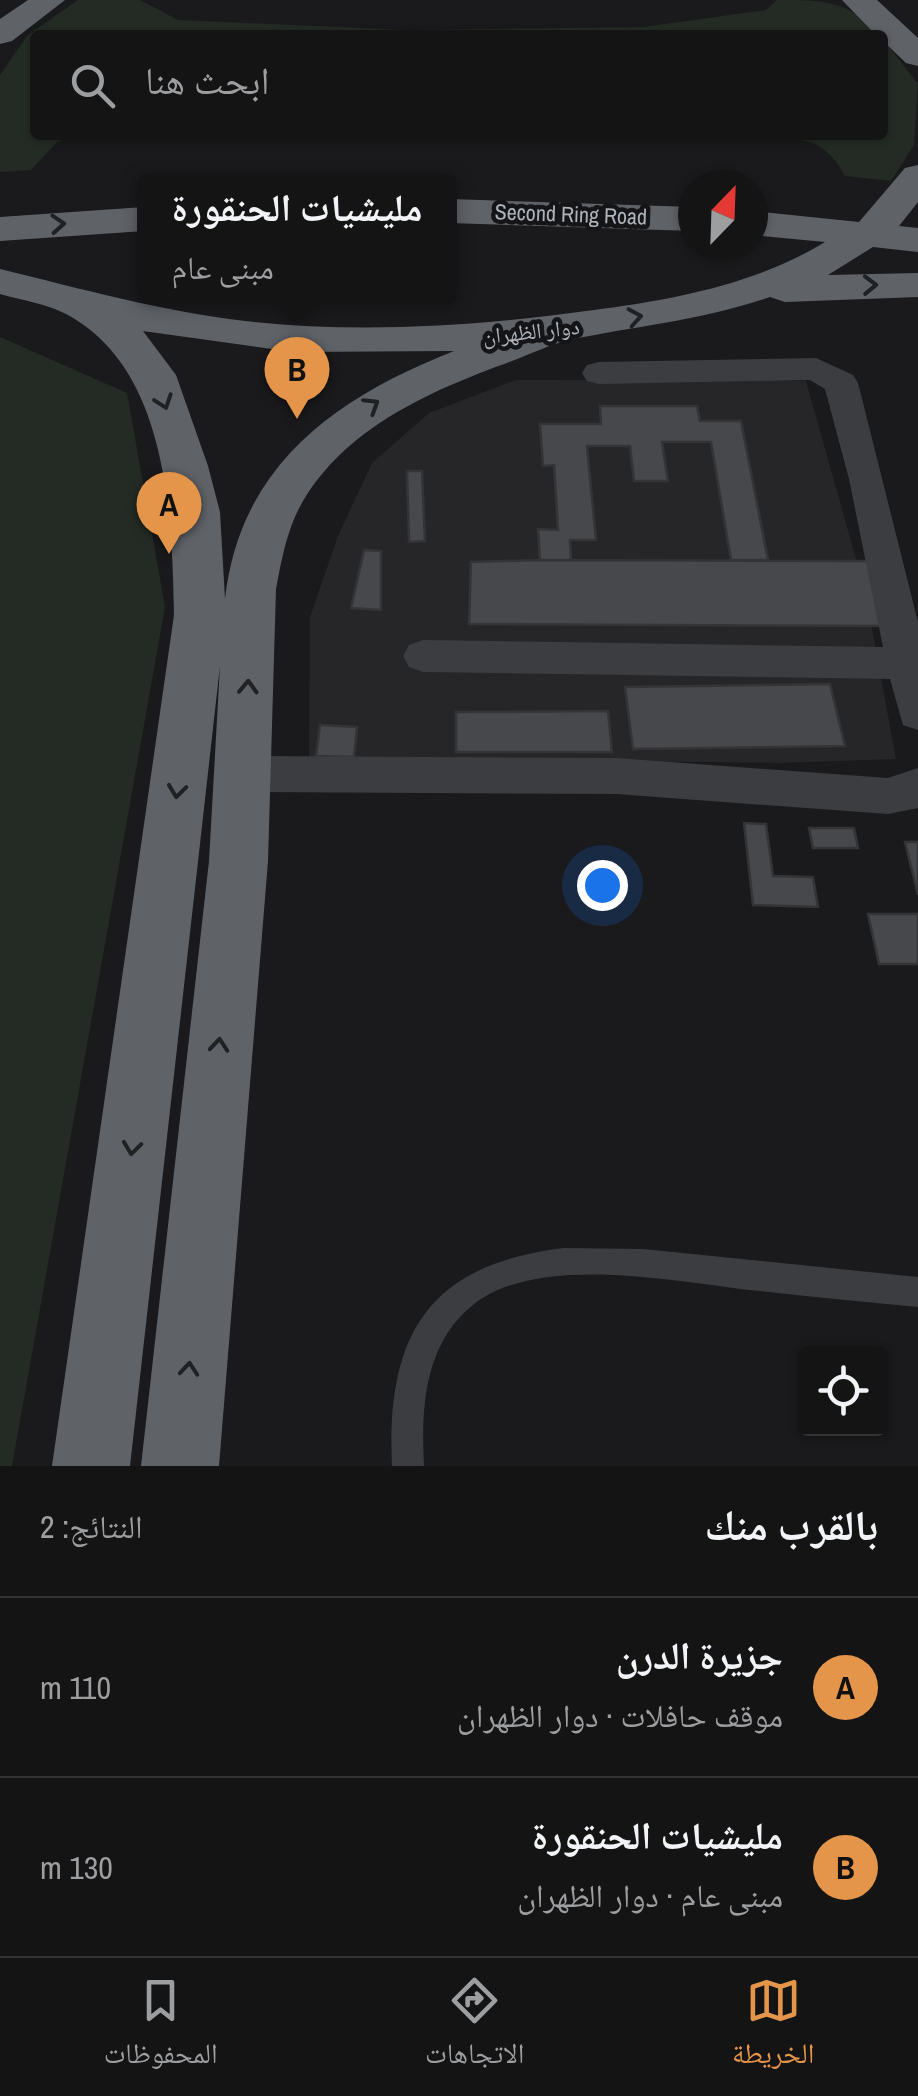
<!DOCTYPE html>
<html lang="ar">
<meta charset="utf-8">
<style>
body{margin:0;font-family:"Archivo Narrow","Noto Naskh Arabic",sans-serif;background:#1d1d1e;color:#f1f3f6;direction:rtl}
.controls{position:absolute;right:30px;bottom:30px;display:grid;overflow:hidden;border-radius:10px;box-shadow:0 2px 8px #0004}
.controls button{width:90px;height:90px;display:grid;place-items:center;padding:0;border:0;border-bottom:2px solid #333334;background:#141415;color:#f1f3f6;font:50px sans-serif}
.compass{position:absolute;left:678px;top:170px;width:90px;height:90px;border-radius:50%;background:#141415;box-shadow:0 2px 8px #0004;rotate:23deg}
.you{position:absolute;left:602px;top:885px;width:35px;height:35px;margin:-25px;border:8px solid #fff;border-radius:50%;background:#1a73e8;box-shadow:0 0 0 15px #1a73e833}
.badge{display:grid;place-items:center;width:65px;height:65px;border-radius:50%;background:#e4954a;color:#111;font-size:32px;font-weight:700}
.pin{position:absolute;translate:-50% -82px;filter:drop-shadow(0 2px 5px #0008)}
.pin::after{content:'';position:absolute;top:52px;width:35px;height:30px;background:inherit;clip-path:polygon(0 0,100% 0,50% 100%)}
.popup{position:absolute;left:137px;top:174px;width:320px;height:130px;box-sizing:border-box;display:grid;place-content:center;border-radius:10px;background:#141415;filter:drop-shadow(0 2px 8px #0005);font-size:32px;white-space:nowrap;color:#9d9ea0}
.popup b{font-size:38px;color:#f1f3f6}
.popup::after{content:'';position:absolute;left:50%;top:100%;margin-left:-20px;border:20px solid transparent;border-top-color:#141415}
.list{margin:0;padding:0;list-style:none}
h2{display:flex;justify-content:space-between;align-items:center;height:130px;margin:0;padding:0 40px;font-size:42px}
h2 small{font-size:32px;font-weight:400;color:#9d9ea0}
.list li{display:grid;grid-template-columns:65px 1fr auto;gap:30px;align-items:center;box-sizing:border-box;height:180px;padding:0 40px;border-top:2px solid #333334}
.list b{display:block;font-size:38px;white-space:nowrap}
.list p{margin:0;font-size:32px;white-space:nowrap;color:#9d9ea0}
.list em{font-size:32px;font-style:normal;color:#9d9ea0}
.icon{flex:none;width:55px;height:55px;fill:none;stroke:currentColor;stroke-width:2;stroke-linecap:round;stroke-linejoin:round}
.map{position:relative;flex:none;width:918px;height:1466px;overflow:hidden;direction:ltr}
.search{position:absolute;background:#141415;box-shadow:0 2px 8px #0004;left:30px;right:30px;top:30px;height:110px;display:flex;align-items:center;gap:25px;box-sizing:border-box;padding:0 35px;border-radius:10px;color:#9d9ea0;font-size:38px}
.sheet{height:490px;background:#141415}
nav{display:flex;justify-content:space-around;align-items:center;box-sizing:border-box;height:140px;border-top:2px solid #333334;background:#141415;font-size:28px;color:#9d9ea0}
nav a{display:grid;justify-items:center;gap:5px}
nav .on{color:#e4954a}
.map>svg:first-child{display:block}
.built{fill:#262629}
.green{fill:#242b24}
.building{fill:#47484c;stroke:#343437;stroke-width:2.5}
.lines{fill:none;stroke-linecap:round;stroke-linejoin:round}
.service{fill:#3b3d40;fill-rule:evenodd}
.minor{fill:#3b3d40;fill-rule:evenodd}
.trunk{fill:#5f6368;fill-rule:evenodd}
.oneway{stroke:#202123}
.labels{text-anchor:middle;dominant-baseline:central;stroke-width:9;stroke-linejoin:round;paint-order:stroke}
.far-street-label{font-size:22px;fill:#adb3ba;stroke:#151517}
</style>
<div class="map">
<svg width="918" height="1466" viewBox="0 0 918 1466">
<rect width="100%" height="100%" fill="#1a1a1c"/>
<!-- built -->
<path class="built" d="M516,380L806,381L865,591L896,759L778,763L309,757L310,617L338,536L372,463L429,413Z"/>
<!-- green -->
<path class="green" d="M78,0H140L178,20L407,30L643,27L766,10L777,0C824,0 848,0 880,35H35V135H80L57,142L31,170L0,172V75L27,36Z
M883,39L918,84L914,145L891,181L845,176C824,138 807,140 766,135H883Z
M0,337L127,393L165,607L12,1466H0Z"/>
<!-- building -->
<path class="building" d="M600,406H697L700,421H741L768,560H731L711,442H662L668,481H634L630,446H587L596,540H570L571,560H540L538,529L558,530L554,465L543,466L540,424H601Z
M407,471H422L425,541L409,542Z
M364,550L381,551V610L351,608Z
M540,560L875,561L890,626L469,624L471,562Z
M830,684L845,746L633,749L625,687Z
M608,711L612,752H456V712Z
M320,725L357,727L354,757L316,756Z
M744,823L766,824L773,876L813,877L818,907L753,905Z
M809,828H854L858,848H813Z
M905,842H918V895Z
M868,914H918V964H879Z"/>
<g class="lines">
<!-- service -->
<path class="service" d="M564,1248L643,1249L918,1277V1307C862,1302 806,1296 750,1290C674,1281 537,1253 473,1305C424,1344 421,1408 424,1466H392C386,1334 429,1264 564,1248Z"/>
<!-- minor -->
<path class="minor" d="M816,358L853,375L858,383L918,622V730L903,725L890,679L423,672L409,667L403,656L409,645L423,640L883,647L849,479L825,389L810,380L599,384L587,381L582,373L587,365L599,362Z
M245,756L616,758L888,778L918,768V808L888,814L616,794L245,792L230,787L223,774L230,761Z"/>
<!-- trunk -->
<path class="trunk" d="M28,0H65L12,41L0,44V19Z
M842,0H877L918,38V66L906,63L883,41V35H876Z
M918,165V202L899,226L918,228V252L873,247L828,275L918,273V297L785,302L770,297C704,320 636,326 569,340C551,344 531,354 512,361C435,389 352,424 306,496C288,524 282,557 276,589L268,861L219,1466H141L209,861L220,666L130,1466H52L174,615C172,514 168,368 66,314C47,304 21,300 0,294V269C82,289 161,311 245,321C360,334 479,326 594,310C672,300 757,284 825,242L753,235V211L859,222L905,168ZM143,331L293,352L454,351C337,397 240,464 225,599L220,512L208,466L176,375Z
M450,199L693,207V231L450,223Z
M144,207V231L0,241V217Z"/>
</g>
<!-- one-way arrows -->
<defs><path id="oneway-chevron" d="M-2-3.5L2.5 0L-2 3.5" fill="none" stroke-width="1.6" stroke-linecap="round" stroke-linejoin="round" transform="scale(2.5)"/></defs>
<g class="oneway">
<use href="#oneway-chevron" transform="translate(58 224) rotate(-4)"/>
<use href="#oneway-chevron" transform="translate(870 285) rotate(-1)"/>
<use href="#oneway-chevron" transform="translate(635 317) rotate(-10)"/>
<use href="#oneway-chevron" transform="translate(164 402) rotate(71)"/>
<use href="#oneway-chevron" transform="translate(372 405) rotate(-32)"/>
<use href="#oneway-chevron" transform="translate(248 687) rotate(-88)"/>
<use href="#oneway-chevron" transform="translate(177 791) rotate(97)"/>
<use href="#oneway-chevron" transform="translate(219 1045) rotate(-85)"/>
<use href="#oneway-chevron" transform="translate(132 1148) rotate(97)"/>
<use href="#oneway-chevron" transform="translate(189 1369) rotate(-85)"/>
</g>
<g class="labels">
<!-- far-street labels -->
<g class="far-street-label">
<text transform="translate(571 214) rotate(2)">Second Ring Road</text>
<text transform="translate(531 331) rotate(-6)">دوار الظهران</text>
</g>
</g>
</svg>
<div class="controls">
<button><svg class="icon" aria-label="locate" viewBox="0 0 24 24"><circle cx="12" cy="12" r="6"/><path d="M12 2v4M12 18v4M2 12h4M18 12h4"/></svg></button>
</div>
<svg class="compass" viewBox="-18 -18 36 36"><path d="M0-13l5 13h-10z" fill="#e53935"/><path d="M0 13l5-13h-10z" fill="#9d9ea0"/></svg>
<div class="you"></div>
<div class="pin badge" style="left:169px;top:554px">A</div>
<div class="pin badge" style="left:297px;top:419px">B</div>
<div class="popup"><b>مليشيات الحنقورة</b>مبنى عام</div>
<div class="search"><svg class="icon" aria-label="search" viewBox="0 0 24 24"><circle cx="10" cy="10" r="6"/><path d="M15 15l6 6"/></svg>ابحث هنا</div>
</div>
<section class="sheet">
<h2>بالقرب منك<small>النتائج: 2</small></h2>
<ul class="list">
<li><span class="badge">A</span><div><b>جزيرة الدرن</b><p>موقف حافلات · دوار الظهران</p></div><em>110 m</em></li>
<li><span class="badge">B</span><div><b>مليشيات الحنقورة</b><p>مبنى عام · دوار الظهران</p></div><em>130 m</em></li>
</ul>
</section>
<nav>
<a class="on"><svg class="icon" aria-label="map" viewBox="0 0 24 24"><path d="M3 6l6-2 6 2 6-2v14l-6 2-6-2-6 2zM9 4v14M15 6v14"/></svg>الخريطة</a>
<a><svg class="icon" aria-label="directions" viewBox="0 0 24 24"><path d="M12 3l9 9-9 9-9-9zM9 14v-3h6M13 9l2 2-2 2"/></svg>الاتجاهات</a>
<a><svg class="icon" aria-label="saved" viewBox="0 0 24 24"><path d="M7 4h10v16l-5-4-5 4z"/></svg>المحفوظات</a>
</nav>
